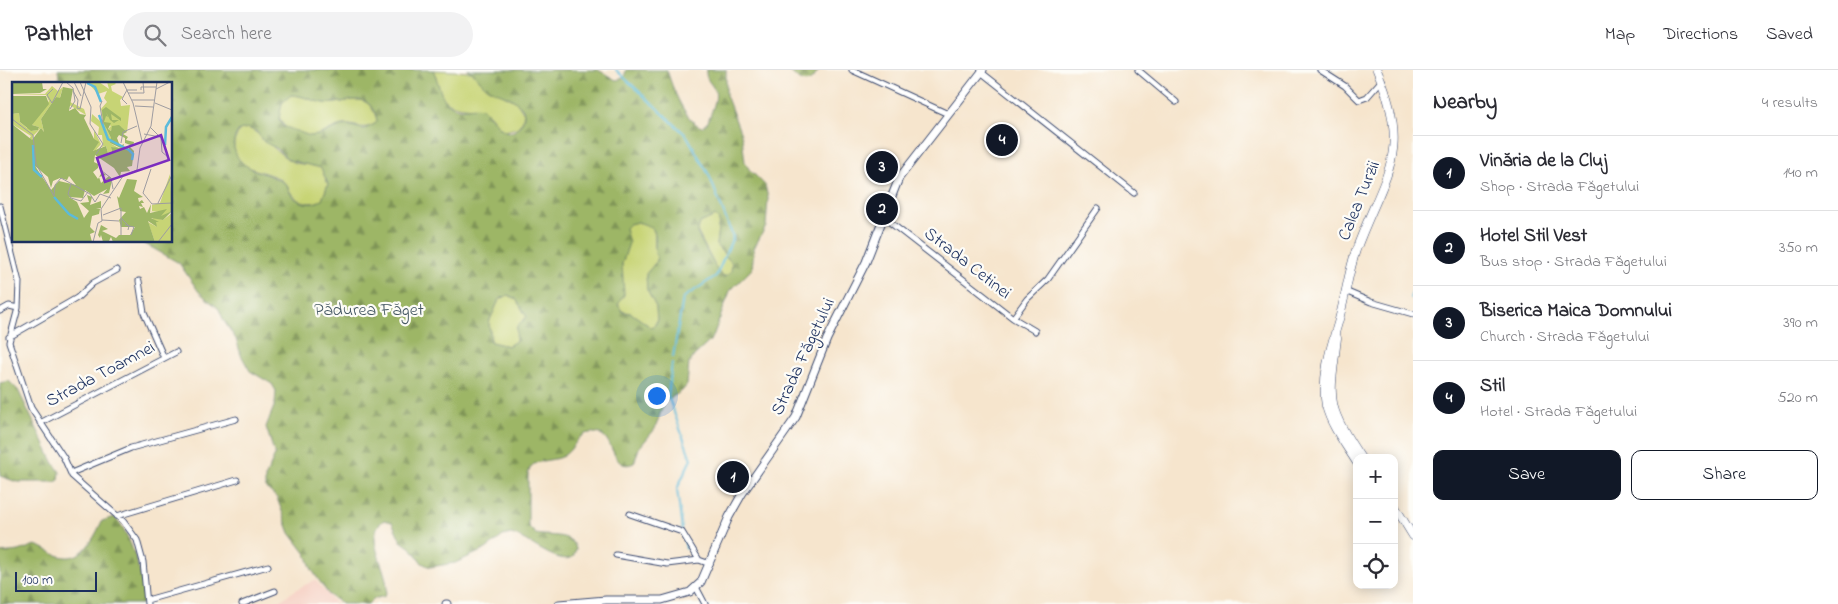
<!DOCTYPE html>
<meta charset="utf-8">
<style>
body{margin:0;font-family:"Indie Flower",sans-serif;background:#f2f2f3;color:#2b2b33}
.controls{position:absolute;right:15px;bottom:15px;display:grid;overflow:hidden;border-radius:10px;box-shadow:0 2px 12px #0003}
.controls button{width:45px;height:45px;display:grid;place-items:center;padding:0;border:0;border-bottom:1px solid #e1e1e2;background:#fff;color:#2b2b33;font:25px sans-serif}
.scale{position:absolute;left:15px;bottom:12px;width:82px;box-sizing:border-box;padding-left:5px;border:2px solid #1b2f5e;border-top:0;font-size:14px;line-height:18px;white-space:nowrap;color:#1b2f5e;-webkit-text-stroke:4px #fdfcf7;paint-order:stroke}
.you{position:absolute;left:656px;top:325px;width:18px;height:18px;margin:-12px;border:4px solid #fff;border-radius:50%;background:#1a73e8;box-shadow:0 0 0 8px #1a73e833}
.badge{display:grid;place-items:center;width:32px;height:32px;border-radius:50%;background:#111827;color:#fff;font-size:16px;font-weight:700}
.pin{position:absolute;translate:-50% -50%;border:2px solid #fff;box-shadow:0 1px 5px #0006}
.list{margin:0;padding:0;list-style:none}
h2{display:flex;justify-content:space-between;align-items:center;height:65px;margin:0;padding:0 20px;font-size:21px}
h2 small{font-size:16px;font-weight:400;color:#7c7c81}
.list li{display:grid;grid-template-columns:32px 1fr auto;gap:15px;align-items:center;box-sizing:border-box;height:75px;padding:0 20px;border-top:1px solid #e1e1e2}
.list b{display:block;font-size:19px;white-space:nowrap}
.list p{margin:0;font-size:16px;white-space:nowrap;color:#7c7c81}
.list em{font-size:16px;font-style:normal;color:#7c7c81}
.actions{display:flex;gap:10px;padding:15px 20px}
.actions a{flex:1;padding:11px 0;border:1px solid #111827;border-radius:10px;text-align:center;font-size:18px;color:#111827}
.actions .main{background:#111827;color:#fff}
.icon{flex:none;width:28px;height:28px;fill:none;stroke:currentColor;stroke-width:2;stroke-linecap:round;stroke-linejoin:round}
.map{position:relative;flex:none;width:1413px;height:534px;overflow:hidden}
header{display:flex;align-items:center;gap:30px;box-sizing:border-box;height:70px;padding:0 25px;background:#fff;border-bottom:1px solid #e1e1e2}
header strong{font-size:24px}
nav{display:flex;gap:28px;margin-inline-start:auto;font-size:18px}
.search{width:350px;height:45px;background:#f2f2f3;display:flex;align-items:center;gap:12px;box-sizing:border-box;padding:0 18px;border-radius:28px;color:#7c7c81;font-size:19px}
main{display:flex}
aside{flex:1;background:#fff}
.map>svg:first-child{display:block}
.built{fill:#f6d1c5}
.green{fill:#c7d475;stroke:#71826a}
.forest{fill:url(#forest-firs);stroke:#5c7262;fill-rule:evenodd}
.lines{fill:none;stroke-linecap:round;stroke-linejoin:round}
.stream{stroke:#5cbbdb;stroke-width:2}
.street-casing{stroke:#3c4a6f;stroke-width:7}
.secondary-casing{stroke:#3c4a6f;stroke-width:9}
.primary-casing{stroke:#3c4a6f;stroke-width:9}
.street{stroke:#fff;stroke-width:5}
.secondary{stroke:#fff;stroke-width:7}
.primary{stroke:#fff;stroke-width:8}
.labels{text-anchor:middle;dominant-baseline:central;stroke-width:4.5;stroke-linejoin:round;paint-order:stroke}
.street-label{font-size:18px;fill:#1b2f5e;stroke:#fdfcf7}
.park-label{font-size:18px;fill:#465864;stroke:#fdfcf7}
.inset-river{fill:none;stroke:#5cbbdb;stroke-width:2.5}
.inset-road{fill:none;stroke:#9e9ca1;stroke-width:1}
.view{fill:#7b2cbf;fill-opacity:0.15;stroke:#7b2cbf;stroke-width:2.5}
.inset-edge{fill:none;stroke:#1b2f5e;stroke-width:2.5}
</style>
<header>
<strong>Pathlet</strong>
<div class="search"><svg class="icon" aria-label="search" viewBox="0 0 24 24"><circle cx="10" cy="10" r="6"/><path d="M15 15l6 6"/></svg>Search here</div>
<nav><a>Map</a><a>Directions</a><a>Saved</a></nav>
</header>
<main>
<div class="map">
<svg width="1413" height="534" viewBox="0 0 1413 534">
<defs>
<pattern id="forest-firs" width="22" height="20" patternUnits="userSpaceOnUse" patternTransform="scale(1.25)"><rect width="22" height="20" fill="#9db666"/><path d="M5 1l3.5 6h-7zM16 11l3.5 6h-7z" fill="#7f9457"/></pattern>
</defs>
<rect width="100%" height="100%" fill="#fdfcf7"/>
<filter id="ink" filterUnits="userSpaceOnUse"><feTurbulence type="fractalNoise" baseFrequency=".02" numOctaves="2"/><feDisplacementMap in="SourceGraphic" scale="10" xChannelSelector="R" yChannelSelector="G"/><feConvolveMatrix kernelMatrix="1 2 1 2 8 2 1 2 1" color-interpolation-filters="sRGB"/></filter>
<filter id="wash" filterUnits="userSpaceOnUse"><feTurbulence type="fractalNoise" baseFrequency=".0096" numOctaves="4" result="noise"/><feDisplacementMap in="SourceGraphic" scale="20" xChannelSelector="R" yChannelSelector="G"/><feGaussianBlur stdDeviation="1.12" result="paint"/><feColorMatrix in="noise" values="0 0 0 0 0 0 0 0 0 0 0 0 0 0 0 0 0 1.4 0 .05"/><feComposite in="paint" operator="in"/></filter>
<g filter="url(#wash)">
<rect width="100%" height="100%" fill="#f6e5cd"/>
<!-- built -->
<path class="built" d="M315,510L336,534H275L297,519Z"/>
<!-- green -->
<path class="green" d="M433,0L472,2L483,14L517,32L524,43L522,52L517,58L505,61C495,57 494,46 486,42C469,33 450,43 439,22C436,16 437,8 433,0Z
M291,25C303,25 314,32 325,33C346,36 367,16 377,50L375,54C361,62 356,53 342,55C332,57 323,65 313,66C299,68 274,56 280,39C282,33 284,27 291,25Z
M248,58C264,65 275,82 291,91C300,96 311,93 321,98L328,114L322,130C311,135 299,134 291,123C289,120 288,116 285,113C270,98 231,104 234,72L239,60Z
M715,146L719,150L716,175L732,193V200L727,206H723L718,202L697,161L700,153Z
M638,152C658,159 654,160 655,179C655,183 657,186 657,191L646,204L647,220L656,237L657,251L652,258L631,243L621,241L618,233L624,225L621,196L628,175L625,158L629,154Z
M508,225L516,229L527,247L517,256L516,271L508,276L491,272L489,252L499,230Z"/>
<!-- forest -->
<path class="forest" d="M58,0H433C440,13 439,34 458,38C466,39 474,36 482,38C493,44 505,77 521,54C524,49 525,45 523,39C511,23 496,25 485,16C478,10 476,3 467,0H598L616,10L624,8L626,0H667C672,17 685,52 702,57L708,52C710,44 718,30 715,21C712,13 705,11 706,0H726V25L742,67L745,92L749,99L765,115L768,128L766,156L754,178L752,199L730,221L712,269L694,286L689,293L687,315L682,321L664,332L655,359L639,378L634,393C612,403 614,368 600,364C576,358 578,377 563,386C550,393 532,387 528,403V456L536,464C549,467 572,462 576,479L573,487C557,496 528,468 511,464L503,466L486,479L455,493L430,497L422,493L412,479L401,471L392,452L384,450C359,467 395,506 385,526L373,529L368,534H342L329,525L312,500L306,484L290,463L277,428L265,417V408L275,385L266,357L275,334L276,321L272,314L250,301L241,285L236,269L224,251L219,239L199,222L179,193L140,171H171V14H60ZM291,25C303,25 314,32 325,33C346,36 368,16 377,50L375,54L364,59L347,55L339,56L319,65L310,66L283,56L279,49L282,33ZM248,58L256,61L264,72L276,78L289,90L321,98L328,114L322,130C311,136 296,134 289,121C287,117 287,114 283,112C266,101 239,102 234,78C233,72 235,65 239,60ZM715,146L719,150L716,175L732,193L731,202L727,206H723L718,202L697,163L700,153ZM638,152C658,159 655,160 655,179C655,183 657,186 657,191L646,204L647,220L656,237L657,252L652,258L631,243L623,242L618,235L624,224L622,194L629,173L625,158L629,154ZM508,225L516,229L527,247L517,256L516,271L508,276L491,272L489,252L499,230Z
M788,0H819C807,19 802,12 788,0Z
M9,311L18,320L53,392L60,402L59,410L55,412H17L0,406V313Z
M114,447C127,454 149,519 142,534H0V483L19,481L35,475C44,477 51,484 60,486C83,493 95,466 102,451Z"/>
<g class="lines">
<!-- stream -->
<path class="stream" d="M616,0L687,66L709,105L733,167L716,206L683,228L673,287
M1410,228L1413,221
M672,293L668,326L691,389L677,419L682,460
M684,469L686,479"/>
</g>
</g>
<g filter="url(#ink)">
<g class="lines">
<!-- street casing -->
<g class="street-casing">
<path id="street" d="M852,0L948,44
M1138,0L1176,32
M1320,0L1345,16L1359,30L1367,27L1382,10
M981,2L1134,123
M0,136L19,212L18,238L9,272L31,338L64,388L72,406L123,451L137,470L143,492L147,534
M883,147L1013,248L1035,261
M139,211L144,243L164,288
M1345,221L1371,232L1413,244
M0,241L9,236L18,238
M1013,248L1027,229L1048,209L1098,138
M9,267L77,228L93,213L117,200
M40,353L176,282
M71,403L131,378L236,349
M630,444L682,462L699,490
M117,446L237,410
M616,485L667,494L699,490L710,494
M696,517L705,534
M147,530L268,496
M242,534L275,521"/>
</g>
<!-- secondary casing -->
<g class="secondary-casing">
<path id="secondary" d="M446,534H447
M559,534L606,530H662L690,522L701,512L729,447L742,424L796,347L827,269L866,192L899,108L983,0"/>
</g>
<!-- primary casing -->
<g class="primary-casing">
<path id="primary" d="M1337,268C1330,329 1324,334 1361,388
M1357,393C1346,375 1331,356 1326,336C1321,309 1330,279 1338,253C1345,229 1348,204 1356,180C1384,104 1413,84 1377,0
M1394,435L1413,466"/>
</g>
<!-- street -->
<use href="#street" class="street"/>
<!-- secondary -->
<use href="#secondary" class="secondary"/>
<!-- primary -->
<use href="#primary" class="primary"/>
</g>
</g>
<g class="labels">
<!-- street labels -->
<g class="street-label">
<text transform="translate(1360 131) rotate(-68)">Calea Turzii</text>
<text transform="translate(967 194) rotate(38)">Strada Cetinei</text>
<text transform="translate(804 287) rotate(-65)">Strada Făgetului</text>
<text transform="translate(101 305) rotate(-28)">Strada Toamnei</text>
</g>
<!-- park labels -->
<g class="park-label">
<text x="369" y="241">Pădurea Făget</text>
</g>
</g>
<!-- overview -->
<g transform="translate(12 12)">
<rect width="160" height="160" fill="#f6e5cd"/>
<path d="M75,0H87L97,7L95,0H102L104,2L99,4L100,9L111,15L108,18L109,24L118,23L115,50L109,45L106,49L101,44L99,49L96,47L99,44L94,41V46L101,60L98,59V61L108,67L99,65L100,70L96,71L94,64L89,65L86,69L83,70L81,68L86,61L83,58L82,64L77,61V54L82,57V48L89,62L83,69L91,63L90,53H86L87,45L79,39L80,32L88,39L91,38L89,27L95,20L92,16L95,9L86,12ZM40,4L46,9L51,5L48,15L72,27L74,33L44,15L29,37L32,50L29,46L21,54L20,64L25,68L21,75L17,57L19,54L0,42V32L7,31L8,40L15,46L17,44L19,49L26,48L27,45L20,43L22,38L37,19L34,13L0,12H33ZM158,92L160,129L147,136H142L149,130L137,129H140V123L148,121ZM160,131V160H143L136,140L145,145L140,135L151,138Z" fill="#c7d475"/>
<path d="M0,0H30L31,7H35L28,11L0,12ZM51,5L61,7L57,29L63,26L68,32L74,33L72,36L82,57L87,60L81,69L94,64L96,71L100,70L99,65L109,66L98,61L99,56L91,40L90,28L94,25L109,36V39L99,32L100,38H107L102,41L98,38L94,30L96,35L94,34L92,40L99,41L96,47L99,49L100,44L107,43L115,50L111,52L116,55L114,58L122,60L121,64L113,61V56L107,53L105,56L108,64L112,62L111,66L117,67V64L122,69L120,84L115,85L118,89L109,90L108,95L102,86L83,73L82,80L86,82V86L81,90L86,97L90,90L94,93L87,95L89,101L97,94L100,98L97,111L91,112L95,107L82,114L73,108L71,116L57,115L65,120L72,136L77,129L68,121L77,120L75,113L80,115L78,123L89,119V126L84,127H88L87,132L80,134L78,145L83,150L78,152L80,160H0V42L20,58L29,46L32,50L29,37L44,15L48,16ZM23,84L36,95L39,106L41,99L48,96L55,98L57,94L64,103L47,99L39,108ZM0,14H34L37,22L20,43L27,45L26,48L19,49L8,40L7,31L0,32ZM115,97L125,98L122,109L131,115L126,116L127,120L130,118L132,121H129L131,125L127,124L128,127L132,125L135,131L139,122L138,131L155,127L149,134L160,129L151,138L139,136L147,140H144L145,145L136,139L143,160H101L99,155L97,159L91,160L89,153L88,156L86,153L89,143L96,147L90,149L104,156L107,153H118L123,145H109L107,138L114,130L108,129L105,114L107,116Z" fill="#9db666" fill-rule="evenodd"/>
<path class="inset-river" d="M75,1L83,5L89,20M87,33L96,57L117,68L121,72L120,78M21,63L22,88L30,95M153,63L154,45L160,35M42,115L57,132L66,137"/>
<path class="inset-road" d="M54,0L61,6L63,19L58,27M62,0L69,14M68,0L79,25L78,42L91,62L84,72M111,0L121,21L130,59M41,7L35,13L40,21L51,0M144,7L158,0M129,8V5H144M61,9L66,18L65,26L68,27L74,0M116,11H132L131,0M120,18H142M90,19L88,24L91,42M143,21L160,28M115,22L110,17L115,8H125M123,24L141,25M0,37L21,53L24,82L42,114L43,103L49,96L78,112L83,120L88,112L99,116M138,45L149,56L150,70L156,75M132,52L148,55M109,61L111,50L125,44M85,77L90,89L99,96L101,107M139,87L131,111L140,122L160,121M59,102L56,112L59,116L69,119L76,110M146,121L160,93M91,133L109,126V153M109,136L117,144L116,148M90,138L107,139M113,143L122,145L119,153M81,160L86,141L90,139L89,127L111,94L125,88L128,66L139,44L145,0M146,160L160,142"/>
<path class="view" d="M149,53L157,78L93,100L85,76Z"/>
<rect width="160" height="160" class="inset-edge"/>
</g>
</svg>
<div class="controls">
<button>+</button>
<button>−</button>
<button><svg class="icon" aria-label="locate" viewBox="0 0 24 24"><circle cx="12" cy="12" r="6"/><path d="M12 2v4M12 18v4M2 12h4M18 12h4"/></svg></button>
</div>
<div class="scale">100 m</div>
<div class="you"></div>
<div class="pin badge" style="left:733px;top:407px">1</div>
<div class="pin badge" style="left:882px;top:139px">2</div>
<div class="pin badge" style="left:882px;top:97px">3</div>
<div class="pin badge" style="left:1002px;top:70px">4</div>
</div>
<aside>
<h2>Nearby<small>4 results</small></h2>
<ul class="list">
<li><span class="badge">1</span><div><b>Vinăria de la Cluj</b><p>Shop · Strada Făgetului</p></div><em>140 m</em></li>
<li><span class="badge">2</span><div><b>Hotel Stil Vest</b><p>Bus stop · Strada Făgetului</p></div><em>350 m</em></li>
<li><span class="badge">3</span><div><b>Biserica Maica Domnului</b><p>Church · Strada Făgetului</p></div><em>390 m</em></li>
<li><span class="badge">4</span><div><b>Stil</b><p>Hotel · Strada Făgetului</p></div><em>520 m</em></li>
</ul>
<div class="actions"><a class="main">Save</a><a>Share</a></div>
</aside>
</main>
